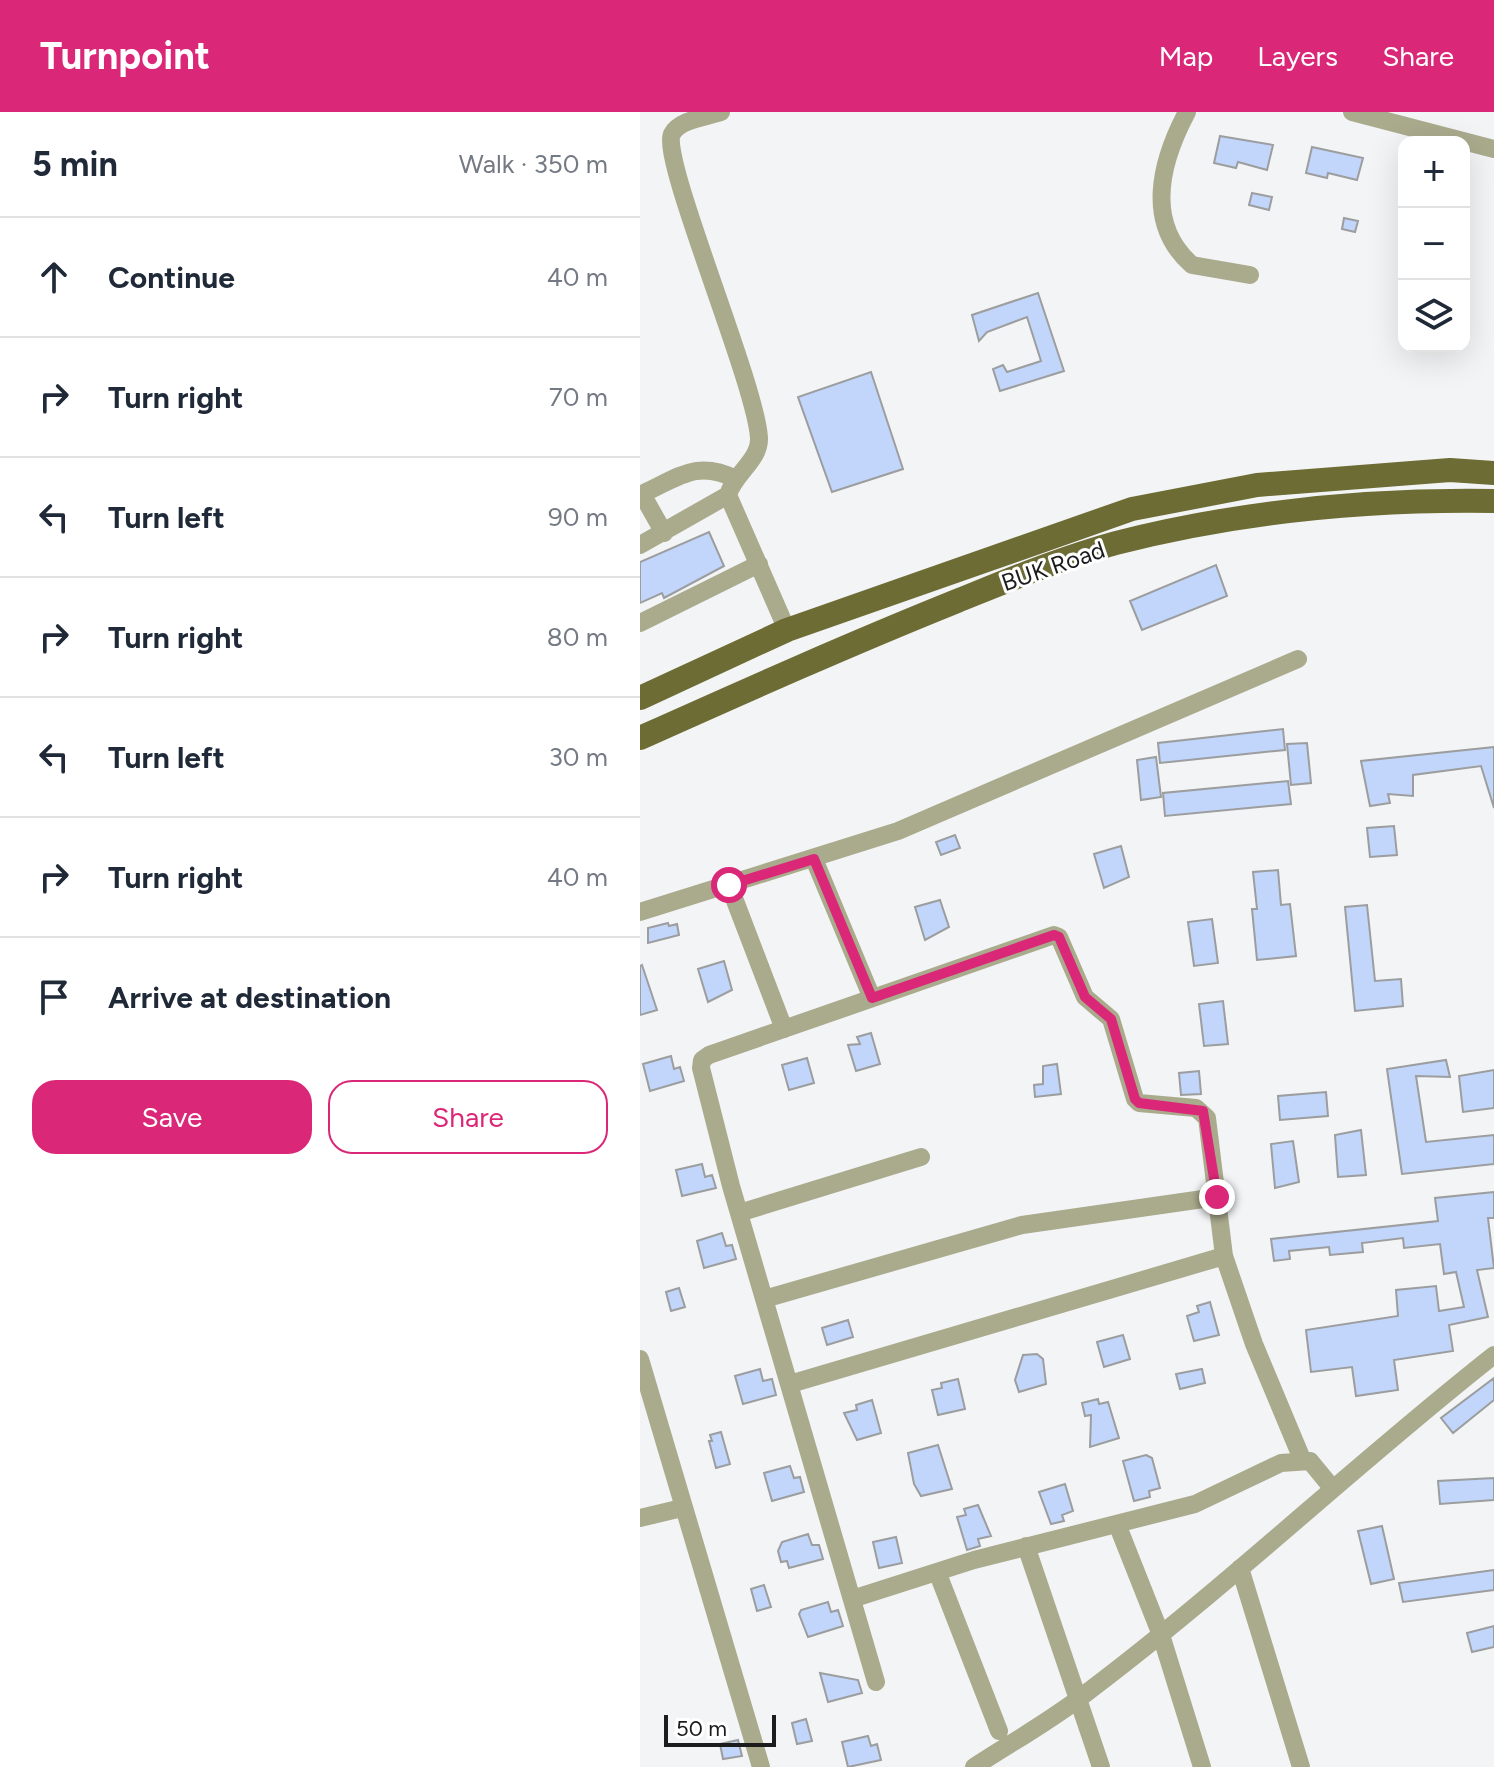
<!DOCTYPE html>
<meta charset="utf-8">
<style>
body{margin:0;font-family:Figtree,sans-serif;background:#f6f6f7;color:#1f2937}
.controls{position:absolute;right:24px;top:24px;display:grid;overflow:hidden;border-radius:16px;box-shadow:0 8px 32px #0002}
.controls button{width:72px;height:72px;display:grid;place-items:center;padding:0;border:0;border-bottom:2px solid #e0e1e3;background:#fff;color:#1f2937;font:40px sans-serif}
.scale{position:absolute;left:24px;bottom:20px;width:112px;box-sizing:border-box;padding-left:8px;border:4px solid #1c1c1d;border-top:0;font-size:22px;line-height:28px;white-space:nowrap;color:#1c1c1d;-webkit-text-stroke:6px #fff;paint-order:stroke}
.stop{position:absolute;width:24px;height:24px;margin:-18px;border:6px solid #db2777;border-radius:50%;background:#fff}
.stop.end{background:#db2777;border-color:#fff;box-shadow:0 2px 8px #0008}
.list{margin:0;padding:0;list-style:none}
h2{display:flex;justify-content:space-between;align-items:center;height:104px;margin:0;padding:0 32px;font-size:34px}
h2 small{font-size:26px;font-weight:400;color:#747a83}
.list li{display:grid;grid-template-columns:52px 1fr auto;gap:24px;align-items:center;box-sizing:border-box;height:120px;padding:0 32px;border-top:2px solid #e0e1e3}
.list b{display:block;font-size:30px;white-space:nowrap}
.list em{font-size:26px;font-style:normal;color:#747a83}
.actions{display:flex;gap:16px;padding:24px 32px}
.actions a{flex:1;padding:18px 0;border:2px solid #db2777;border-radius:24px;text-align:center;font-size:28px;color:#db2777}
.actions .main{background:#db2777;color:#fff}
.icon{flex:none;width:44px;height:44px;fill:none;stroke:currentColor;stroke-width:2;stroke-linecap:round;stroke-linejoin:round}
.map{position:relative;flex:none;width:854px;height:1655px;overflow:hidden}
header{display:flex;align-items:center;gap:48px;box-sizing:border-box;height:112px;padding:0 40px;background:#db2777;color:#fff}
header strong{font-size:38px}
nav{display:flex;gap:44px;margin-inline-start:auto;font-size:28px}
main{display:flex}
aside{flex:1;background:#fff}
.map>svg:first-child{display:block}
.building{fill:#c1d6fa;stroke:#9c9d9e;stroke-width:2}
.lines{fill:none;stroke-linecap:round;stroke-linejoin:round}
.minor{stroke:#aaaa8d;stroke-width:18}
.major{stroke:#6d6c34;stroke-width:24}
.route{stroke:#db2777;stroke-width:10}
.labels{text-anchor:middle;dominant-baseline:central;stroke-width:6;stroke-linejoin:round;paint-order:stroke}
.street-label{font-size:24px;fill:#1c1c1d;stroke:#fff}
</style>
<header>
<strong>Turnpoint</strong>
<nav><a>Map</a><a>Layers</a><a>Share</a></nav>
</header>
<main>
<aside>
<h2>5 min<small>Walk · 350 m</small></h2>
<ul class="list">
<li><svg class="icon" aria-label="ahead" viewBox="0 0 24 24"><path d="M12 20V5M6 11l6-6 6 6"/></svg><div><b>Continue</b></div><em>40 m</em></li>
<li><svg class="icon" aria-label="right" viewBox="0 0 24 24"><path d="M7 20v-9h11M14 6l5 5-5 5"/></svg><div><b>Turn right</b></div><em>70 m</em></li>
<li><svg class="icon" aria-label="left" viewBox="0 0 24 24"><path d="M17 20v-9H6M10 6l-5 5 5 5"/></svg><div><b>Turn left</b></div><em>90 m</em></li>
<li><svg class="icon" aria-label="right" viewBox="0 0 24 24"><path d="M7 20v-9h11M14 6l5 5-5 5"/></svg><div><b>Turn right</b></div><em>80 m</em></li>
<li><svg class="icon" aria-label="left" viewBox="0 0 24 24"><path d="M17 20v-9H6M10 6l-5 5 5 5"/></svg><div><b>Turn left</b></div><em>30 m</em></li>
<li><svg class="icon" aria-label="right" viewBox="0 0 24 24"><path d="M7 20v-9h11M14 6l5 5-5 5"/></svg><div><b>Turn right</b></div><em>40 m</em></li>
<li><svg class="icon" aria-label="arrive" viewBox="0 0 24 24"><path d="M6 21V4h12l-3 4 3 4H6"/></svg><div><b>Arrive at destination</b></div></li>
</ul>
<div class="actions"><a class="main">Save</a><a>Share</a></div>
</aside>
<div class="map">
<svg width="854" height="1655" viewBox="0 0 854 1655">
<rect width="100%" height="100%" fill="#f3f4f5"/>
<!-- building -->
<path class="building" d="M580,24L633,33L627,58L598,50L596,56L574,51Z
M672,35L723,46L717,68L688,61L687,66L666,61Z
M612,81L632,85L629,98L609,93Z
M704,106L718,109L715,120L702,117Z
M398,181L424,259L360,279L353,257L363,253L367,260L401,249L387,205L347,220L339,229L332,203Z
M231,260L263,357L192,380L158,285Z
M69,420L84,454L24,486L22,481L0,491V450Z
M576,453L587,484L502,518L490,489Z
M643,617L645,638L520,651L518,631Z
M667,631L671,671L651,673L647,632Z
M854,635V696L841,654L773,663V684L748,682L750,691L730,694L721,649Z
M516,645L521,685L501,688L497,648Z
M648,669L651,692L525,704L523,681Z
M754,714L757,743L730,745L727,716Z
M315,723L320,736L301,743L296,730Z
M481,734L489,765L464,776L454,742Z
M638,758L641,793L650,792L656,844L617,848L612,797H617L613,760Z
M300,788L309,815L285,828L275,795Z
M727,793L735,869L761,867L763,894L715,899L705,795Z
M572,807L578,851L554,854L548,810Z
M28,811L29,814L37,812L39,823L8,831V816Z
M84,849L92,878L68,890L58,857Z
M2,853L17,898L0,903V854Z
M583,889L588,932L564,934L559,892Z
M231,921L240,952L216,959L208,933L220,932L217,925Z
M31,944L34,957L40,955L44,969L10,979L3,952Z
M167,946L174,971L149,978L142,953Z
M806,948L810,965L776,964L786,1030L854,1023V1052L762,1062L747,957Z
M417,952L421,982L395,985L394,973L403,972V954Z
M854,958V996L823,1000L819,964Z
M559,959L561,982L541,983L539,961Z
M686,980L688,1004L640,1008L638,984Z
M721,1018L726,1063L698,1065L695,1023Z
M653,1029L659,1070L635,1076L631,1032Z
M62,1052L65,1065L72,1063L76,1076L42,1084L36,1058Z
M854,1080V1106H848L854,1156L837,1158L848,1205L809,1213L813,1239L754,1248L758,1278L716,1284L712,1255L671,1260L666,1218L758,1204L756,1178L796,1174L799,1199L824,1195L816,1160L804,1162L800,1132L764,1136L763,1126L722,1131L723,1140L690,1143L689,1135L649,1139L650,1147L634,1149L631,1127L798,1109L795,1086Z
M82,1121L86,1134L92,1133L96,1147L64,1156L57,1129Z
M39,1176L45,1195L31,1199L26,1180Z
M570,1190L579,1223L554,1229L547,1204L559,1200L557,1194Z
M208,1208L213,1225L187,1233L182,1216Z
M483,1223L490,1247L464,1255L457,1230Z
M397,1242L403,1247L406,1272L379,1280L375,1268L383,1243Z
M120,1257L123,1269L132,1267L136,1283L103,1292L95,1264Z
M562,1257L565,1271L540,1277L536,1262Z
M854,1266V1288L813,1321L801,1306Z
M318,1267L325,1297L298,1303L292,1278L302,1276L301,1271Z
M458,1287L459,1292L468,1290L479,1326L450,1335L451,1303L445,1304L442,1291Z
M232,1288L241,1321L217,1328L204,1301L217,1298L216,1293Z
M81,1320L90,1352L76,1356L69,1329H72L70,1323Z
M298,1333L312,1377L281,1384L274,1372L268,1341Z
M506,1343L512,1346L520,1376L509,1379L510,1385L494,1389L483,1349Z
M150,1354L154,1366L160,1365L164,1380L132,1389L124,1361Z
M854,1366V1388L800,1392L798,1369Z
M425,1372L433,1399L422,1403L424,1409L411,1412L399,1380Z
M338,1393L351,1424L338,1427L340,1434L327,1438L317,1405L326,1403L324,1397Z
M742,1414L754,1467L731,1472L718,1419Z
M168,1422L172,1433H179L183,1447L149,1456L147,1449L141,1450L138,1439L142,1430Z
M256,1425L262,1451L239,1456L233,1430Z
M854,1458V1478L763,1490L759,1471Z
M124,1473L131,1495L117,1499L111,1477Z
M188,1490L191,1500L198,1498L203,1514L168,1525L159,1502L161,1498Z
M854,1514V1535L832,1540L827,1521Z
M180,1561L218,1568L222,1581L188,1590Z
M166,1607L172,1629L157,1632L152,1611Z
M228,1624L231,1634L237,1632L241,1648L208,1655L202,1630Z
M98,1628L102,1644L83,1647L80,1632Z"/>
<g class="lines">
<!-- minor -->
<path class="minor" d="M81,0C66,5 39,8 32,22C20,47 116,271 119,326C120,348 94,362 88,383L147,518
M547,0C521,49 504,111 552,153L610,163
M712,0L854,37
M2,382L24,421
M0,383C38,366 56,347 96,367
M0,433L88,383
M0,511L119,452
M174,747L232,886
M89,773L144,917
M0,800L258,719L658,547
M99,1101L281,1045
M124,1187L382,1113L577,1085
M0,1247L121,1655
M150,1272L584,1144
M0,1406L42,1396
M477,1412L521,1523L562,1655
M386,1434L461,1655
M600,1456L661,1655
M298,1462L359,1619
M212,1487L334,1448L555,1392L641,1351L670,1349L693,1377
M236,1570L91,1074L61,956L62,948L69,943L414,823L419,825L445,885L471,907L495,987L499,991L556,996L567,1006L584,1144L614,1232L662,1347
M334,1655C369,1632 407,1611 441,1585C584,1478 713,1354 854,1243"/>
<!-- major -->
<path class="major" d="M0,586L147,518L492,397L617,373L810,358L854,361
M0,626C105,579 210,532 317,489C369,468 421,446 476,431C598,400 729,387 854,389"/>
</g>
<g class="lines">
<!-- route -->
<path class="route" d="M89,773L174,747L232,886L414,823L419,825L445,885L471,907L495,987L499,991L563,999L577,1085"/>
</g>
<g class="labels">
<!-- street labels -->
<g class="street-label">
<text transform="translate(413 454) rotate(-19)">BUK Road</text>
</g>
</g>
</svg>
<div class="controls">
<button>+</button>
<button>−</button>
<button><svg class="icon" aria-label="layers" viewBox="0 0 24 24"><path d="M12 4l9 5-9 5-9-5zM3 14l9 5 9-5"/></svg></button>
</div>
<div class="scale">50 m</div>
<div class="stop" style="left:89px;top:773px"></div>
<div class="stop end" style="left:577px;top:1085px"></div>
</div>
</main>
